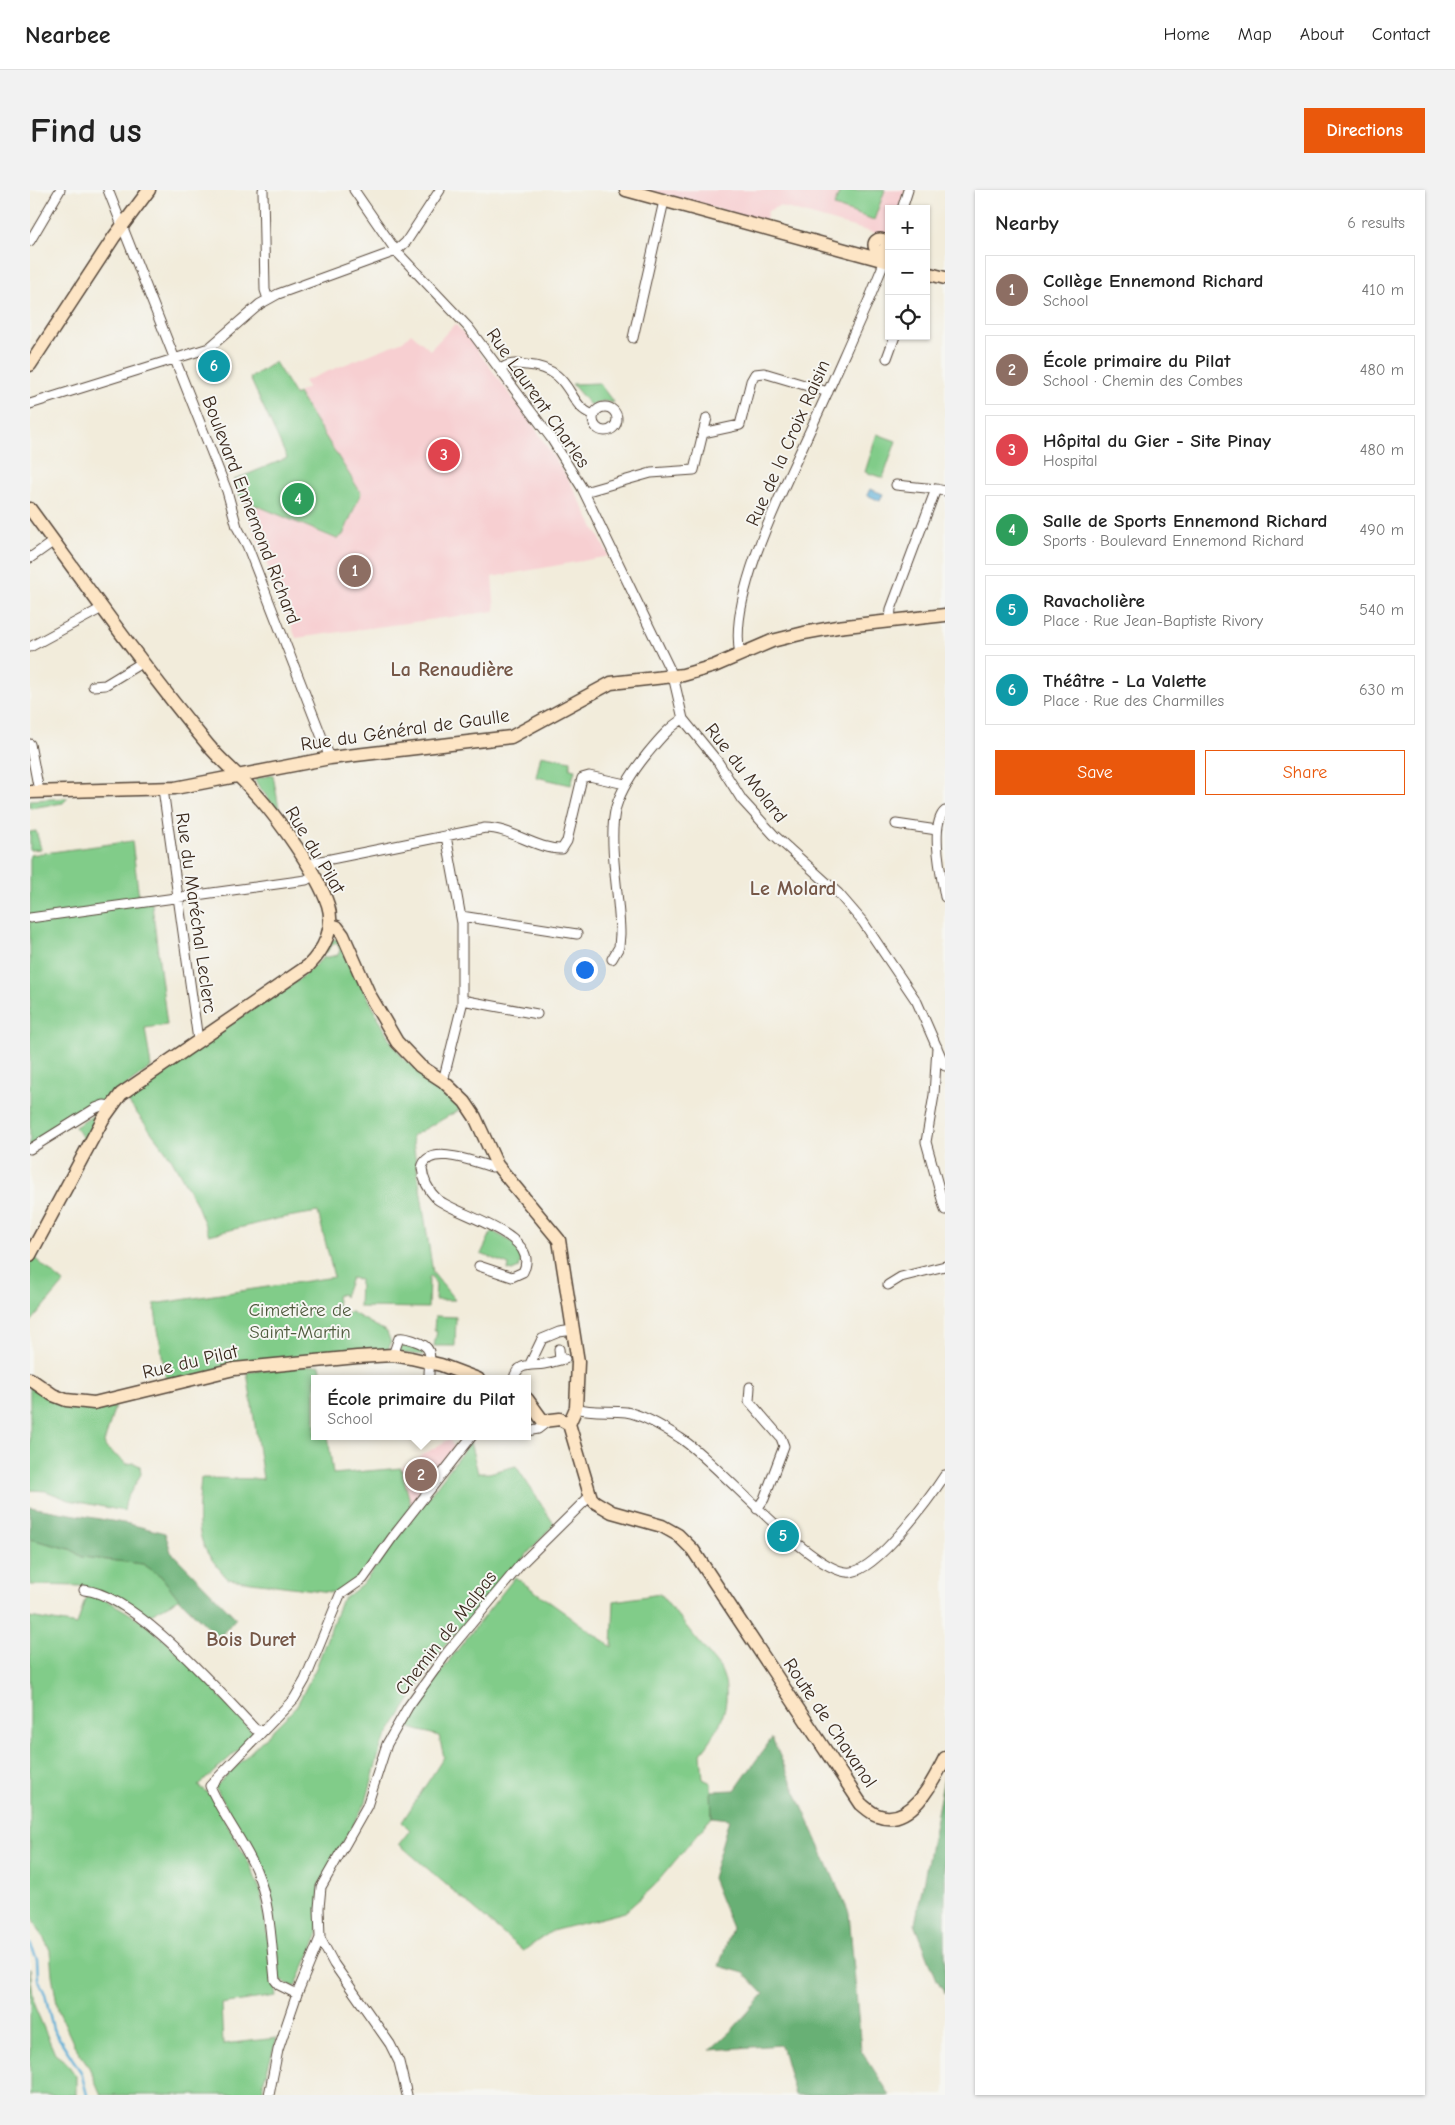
<!DOCTYPE html>
<meta charset="utf-8">
<style>
body{margin:0;font-family:"Comic Neue",sans-serif;background:#f2f2f2;color:#222}
.controls{position:absolute;right:15px;top:15px;display:grid;overflow:hidden;border-radius:0px;box-shadow:0 1px 4px #0004}
.controls button{width:45px;height:45px;display:grid;place-items:center;padding:0;border:0;border-bottom:1px solid #e0e0e0;background:#fff;color:#222;font:25px sans-serif}
.you{position:absolute;left:554px;top:779px;width:18px;height:18px;margin:-12px;border:4px solid #fff;border-radius:50%;background:#1a73e8;box-shadow:0 0 0 8px #1a73e833}
.badge{display:grid;place-items:center;width:32px;height:32px;border-radius:50%;background:#ea580c;color:#fff;font-size:16px;font-weight:700}
.pin{position:absolute;translate:-50% -50%;border:2px solid #fff;box-shadow:0 1px 5px #0006}
.popup{position:absolute;left:281px;top:1185px;width:220px;height:65px;box-sizing:border-box;display:grid;place-content:center;border-radius:0px;background:#fff;filter:drop-shadow(0 1px 4px #0005);font-size:16px;white-space:nowrap;color:#767676}
.popup b{font-size:19px;color:#222}
.popup::after{content:'';position:absolute;left:50%;top:100%;margin-left:-10px;border:10px solid transparent;border-top-color:#fff}
.list{margin:0;padding:0;list-style:none}
h2{display:flex;justify-content:space-between;align-items:center;height:65px;margin:0;padding:0 20px;font-size:21px}
h2 small{font-size:16px;font-weight:400;color:#767676}
.list li{display:grid;grid-template-columns:32px 1fr auto;gap:15px;align-items:center;box-sizing:border-box;height:70px;margin:0 10px 10px;padding:0 10px;border:1px solid #e0e0e0;border-radius:0px}
.list b{display:block;font-size:19px;white-space:nowrap}
.list p{margin:0;font-size:16px;white-space:nowrap;color:#767676}
.list em{font-size:16px;font-style:normal;color:#767676}
.actions{display:flex;gap:10px;padding:15px 20px}
.actions a{flex:1;padding:11px 0;border:1px solid #ea580c;border-radius:0px;text-align:center;font-size:18px;color:#ea580c}
.actions .main{background:#ea580c;color:#fff}
.icon{flex:none;width:28px;height:28px;fill:none;stroke:currentColor;stroke-width:2;stroke-linecap:round;stroke-linejoin:round}
.map{position:relative;flex:none;width:915px;height:1905px;overflow:hidden;border-radius:0px}
header{display:flex;align-items:center;gap:30px;box-sizing:border-box;height:70px;padding:0 25px;background:#fff;border-bottom:1px solid #e0e0e0}
header strong{font-size:24px}
nav{display:flex;gap:28px;margin-inline-start:auto;font-size:18px}
.intro{display:flex;align-items:center;justify-content:space-between;box-sizing:border-box;height:120px;padding:0 30px}
h1{margin:0;font-size:35px}
.button{padding:12px 22px;border-radius:0px;background:#ea580c;color:#fff;font-size:18px;font-weight:700}
main{display:flex;gap:30px;padding:0 30px}
aside{flex:1;background:#fff;border-radius:0px;box-shadow:0 1px 4px #0004}
.map>svg:first-child{display:block}
.built{fill:#f7cfd1}
.green{fill:#81cc89;stroke:#5e7b54}
.forest{fill:#68b075;stroke:#526d4a}
.water{fill:#5caed7;stroke:#4c6c7a}
.lines{fill:none;stroke-linecap:round;stroke-linejoin:round}
.stream{stroke:#5caed7;stroke-width:2.5}
.street-casing{stroke:#56473a;stroke-width:11}
.secondary-casing{stroke:#56473a;stroke-width:15}
.street{stroke:#fff;stroke-width:9}
.secondary{stroke:#fde5c5;stroke-width:12}
.labels{text-anchor:middle;dominant-baseline:central;stroke-width:4;stroke-linejoin:round;paint-order:stroke}
.street-label{font-size:19px;fill:#3b2a1e;stroke:#f6f6f2}
.park-label{font-size:19px;fill:#505b3e;stroke:#f6f6f2}
.neighbourhood-label{font-size:20px;font-weight:bold;fill:#765848;stroke:#f6f6f2}
</style>
<header>
<strong>Nearbee</strong>
<nav><a>Home</a><a>Map</a><a>About</a><a>Contact</a></nav>
</header>
<div class="intro"><h1>Find us</h1><a class="button">Directions</a></div>
<main>
<div class="map">
<svg width="915" height="1905" viewBox="0 0 915 1905">
<rect width="100%" height="100%" fill="#f6f6f2"/>
<filter id="ink" filterUnits="userSpaceOnUse"><feTurbulence type="fractalNoise" baseFrequency=".02" numOctaves="2"/><feDisplacementMap in="SourceGraphic" scale="10" xChannelSelector="R" yChannelSelector="G"/><feConvolveMatrix kernelMatrix="1 2 1 2 8 2 1 2 1" color-interpolation-filters="sRGB"/></filter>
<filter id="wash" filterUnits="userSpaceOnUse"><feTurbulence type="fractalNoise" baseFrequency=".0096" numOctaves="4" result="noise"/><feDisplacementMap in="SourceGraphic" scale="20" xChannelSelector="R" yChannelSelector="G"/><feGaussianBlur stdDeviation="1.12" result="paint"/><feColorMatrix in="noise" values="0 0 0 0 0 0 0 0 0 0 0 0 0 0 0 0 0 1.4 0 .05"/><feComposite in="paint" operator="in"/></filter>
<g filter="url(#wash)">
<rect width="100%" height="100%" fill="#f2ecdb"/>
<!-- built -->
<path class="built" d="M616,0H875L869,19H859V47L749,16L738,21L735,32Z
M425,134L439,149L505,238L540,292L579,366L462,387L465,421L266,448L215,319L216,311L300,347L313,345L331,303L268,203L278,197L274,191L373,151L381,143L400,160Z
M419,1249L427,1261L381,1317L371,1278Z"/>
<!-- green -->
<path class="green" d="M810,0H855L844,30L804,16Z
M245,172L265,205L268,203L331,303L313,345L307,349L211,309L204,290L257,268L220,188Z
M569,193L584,213L574,211L560,215L542,194Z
M847,244L866,251L853,288L835,282Z
M511,565L541,571L540,579L545,580L541,595L506,587Z
M243,585L249,618L246,619L225,591L226,588Z
M38,608L33,613L0,618V610Z
M6,641L11,659L0,660V642Z
M102,651L109,708L121,707L137,835L115,838L121,877L88,902L9,952L0,956V665Z
M305,749H308L360,850L374,869L433,918L382,946L403,1083L425,1110H405L406,1095L401,1086L399,1087L398,1118L329,1117L330,1090L321,1088L314,1107L312,1104L306,1106L309,1123L321,1122L357,1142L361,1153L358,1160L136,1190L124,1114L304,1087L288,1022L251,1028L179,1045L166,1013L141,968L96,909L206,830L267,791L293,768L308,765L310,760L307,753L302,755L296,763L295,762L300,751Z
M64,925L67,927L56,952L45,937Z
M462,1041L482,1052L492,1066L489,1078L482,1081L478,1080L479,1075L451,1064Z
M3,1067L34,1093L0,1133V1072Z
M405,1126L426,1127L425,1156H404L407,1141H404Z
M376,1153L393,1160V1165L370,1163L369,1158Z
M290,1175L293,1189H285V1246H298L303,1284L371,1278L382,1319L327,1392L308,1403L198,1389C191,1381 184,1373 178,1364C164,1342 169,1313 171,1288L233,1289L217,1182Z
M0,1193L16,1205L86,1213L74,1253L76,1258L97,1274L104,1273L110,1276L111,1284L96,1310L94,1321L39,1310L16,1301L0,1300Z
M440,1252L448,1283H459L486,1276L524,1334L412,1459L351,1556L336,1612L289,1695L288,1746L265,1797L249,1790L242,1709L229,1672L185,1597L266,1517L286,1478L311,1411L332,1395Z
M0,1349L40,1359L52,1367L113,1374L131,1386L149,1409L115,1427L53,1396L0,1395Z
M485,1387L582,1457L584,1411L630,1404L690,1478C705,1508 691,1539 671,1563L673,1589L681,1593L682,1627L623,1697L595,1722L522,1741L493,1761L369,1654L380,1640L372,1632L414,1567L409,1546L373,1536L421,1468Z
M61,1404C129,1430 176,1492 225,1545L168,1596L181,1605L220,1675L231,1702L246,1806L191,1814L193,1854L247,1848L234,1890L232,1905H71L58,1875L44,1855L28,1820L22,1785L20,1760L0,1723V1427L47,1435L56,1406Z
M0,1778L4,1815L25,1864L36,1872L46,1886V1905H0Z"/>
<!-- forest -->
<path class="forest" d="M0,1317L99,1334L135,1343L141,1362L206,1428L189,1448L149,1409L131,1386L113,1374L52,1367L40,1359L0,1349Z
M742,1548L819,1723L831,1860L860,1905H765L751,1855L680,1860L702,1840L734,1804L714,1783L689,1776L702,1738L682,1688L699,1629L682,1627L681,1601L705,1600Z
M915,1583V1803L907,1790L885,1734Z"/>
<!-- water -->
<path class="water" d="M840,299L853,304L850,311L837,305Z"/>
<g class="lines">
<!-- stream -->
<path class="stream" d="M0,1754L7,1769L8,1789L15,1804L23,1839L51,1882L57,1905"/>
</g>
</g>
<g filter="url(#ink)">
<g class="lines">
<!-- street casing -->
<g class="street-casing">
<path id="street" d="M78,0L197,301L207,337L217,355L300,568
M233,0L235,100L238,109
M324,0L366,61L438,137L521,248L552,298L643,486L653,529L688,572L712,610L744,645L808,703L833,732L887,812L915,876
M872,19L878,0
M0,51L30,0
M856,54L859,51
M603,148L634,11
M857,168L865,146
M471,179C479,172 488,174 497,175C545,179 535,216 564,225
M0,214L179,158L230,114L248,104L366,61L376,52L410,0
M563 229a12 12 0 1 1 24 0a12 12 0 1 1-24 0Z
M673,243L677,228
M866,295L906,299
M558,301L621,283L664,280L673,243L710,235L721,191L725,184L734,183L798,202
M0,368L24,351
M860,431L861,419L906,299L915,301
M0,457L72,418
M710,464C697,405 758,290 783,234C802,194 819,153 838,112L854,73L853,59
M63,496L75,495L113,472
M0,554L9,601
M133,599L168,850
M915,621C899,634 912,689 915,707
M866,634L907,640
M277,675L286,672L455,638C482,638 506,660 532,659L537,651L552,588L559,586L595,594
M431,726L547,744
M0,728L276,690L283,686
M582,769L589,757L590,744C590,708 577,650 586,617C592,597 604,580 617,564C627,552 639,537 653,529
M432,810L507,824
M907,857L904,905L896,952L915,1020
M413,891L432,815V733L416,646
M0,959L66,918L74,915L81,916
M449,1076L482,1087L493,1082C513,1045 428,1026 407,1009C399,1001 393,990 392,978C397,953 445,972 462,977L467,975
M858,1095L871,1087L915,1076
M529,1159L530,1170
M363,1165L369,1148C375,1147 379,1149 385,1151C407,1158 398,1170 399,1189
M500,1174L512,1149L529,1142L543,1140
M484,1189C487,1172 501,1176 514,1174C521,1173 528,1170 535,1169
M720,1197L719,1211L751,1248L754,1256L734,1309L727,1319
M546,1218C562,1223 580,1220 596,1222C614,1225 635,1238 650,1248C687,1271 784,1387 821,1382C848,1379 900,1308 915,1285
M497,1241L508,1239L517,1232
M54,1400C106,1405 189,1502 225,1539L233,1541
M290,1748L304,1774L360,1854L369,1872L377,1905
M267,1804L249,1795L245,1790C241,1753 241,1715 226,1680C214,1652 191,1623 180,1596L264,1509L275,1490L310,1405L333,1389L362,1348L442,1246
M239,1905L248,1860L267,1804L290,1748L289,1718L291,1697L337,1616L357,1554L378,1517L416,1464L491,1374L561,1305"/>
</g>
<!-- secondary casing -->
<g class="secondary-casing">
<path id="secondary" d="M596,0L859,72
M844.5 55a5.5 5.5 0 1 1 11 0a5.5 5.5 0 1 1-11 0Z
M896,83L915,88
M0,175L84,47L119,0
M0,319C58,398 115,479 178,555C192,572 209,585 223,601C246,625 288,684 298,715C305,738 294,760 278,776L91,904L73,929L0,1065
M0,602L145,598L300,568L481,547L581,493L653,485L684,476L742,451L774,443L807,437L915,425
M301,735L307,737L313,745L339,804L367,852L390,876L413,891L435,912L445,927L467,975L529,1050L548,1172L546,1218L539,1234
M0,1189L23,1205L36,1210L64,1213L204,1179L327,1167L363,1165L381,1168L411,1175L448,1189
M497,1209L513,1231L530,1229L539,1234
M539,1234L561,1308L565,1312L582,1322L632,1336L648,1345L663,1360L831,1614C836,1618 841,1623 847,1625C881,1638 903,1592 915,1568"/>
</g>
<!-- street -->
<use href="#street" class="street"/>
<!-- secondary -->
<use href="#secondary" class="secondary"/>
</g>
</g>
<g class="labels">
<!-- street labels -->
<g class="street-label">
<text transform="translate(508 208) rotate(55)">Rue Laurent Charles</text>
<text transform="translate(758 253) rotate(-66)">Rue de la Croix Raisin</text>
<text transform="translate(221 320) rotate(69)">Boulevard Ennemond Richard</text>
<text transform="translate(375 540) rotate(-8)">Rue du Général de Gaulle</text>
<text transform="translate(716 583) rotate(52)">Rue du Molard</text>
<text transform="translate(285 660) rotate(59)">Rue du Pilat</text>
<text transform="translate(166 723) rotate(82)">Rue du Maréchal Leclerc</text>
<text transform="translate(160 1172) rotate(-13)">Rue du Pilat</text>
<text transform="translate(416 1443) rotate(-52)">Chemin de Malpas</text>
<text transform="translate(800 1533) rotate(56)">Route de Chavanol</text>
</g>
<!-- park labels -->
<g class="park-label">
<text x="270" y="1120">Cimetière de<tspan x="270" dy="22">Saint-Martin</tspan></text>
</g>
<!-- neighbourhood labels -->
<g class="neighbourhood-label">
<text x="422" y="479">La Renaudière</text>
<text x="763" y="698">Le Molard</text>
<text x="221" y="1449">Bois Duret</text>
</g>
</g>
</svg>
<div class="controls">
<button>+</button>
<button>−</button>
<button><svg class="icon" aria-label="locate" viewBox="0 0 24 24"><circle cx="12" cy="12" r="6"/><path d="M12 2v4M12 18v4M2 12h4M18 12h4"/></svg></button>
</div>
<div class="you"></div>
<div class="pin badge" style="left:325px;top:381px;background:#8d6e63">1</div>
<div class="pin badge" style="left:391px;top:1285px;background:#8d6e63">2</div>
<div class="popup"><b>École primaire du Pilat</b>School</div>
<div class="pin badge" style="left:414px;top:265px;background:#e0444e">3</div>
<div class="pin badge" style="left:268px;top:309px;background:#2e9e5b">4</div>
<div class="pin badge" style="left:753px;top:1346px;background:#0f9aa8">5</div>
<div class="pin badge" style="left:184px;top:176px;background:#0f9aa8">6</div>
</div>
<aside>
<h2>Nearby<small>6 results</small></h2>
<ul class="list">
<li><span class="badge" style="background:#8d6e63">1</span><div><b>Collège Ennemond Richard</b><p>School</p></div><em>410 m</em></li>
<li><span class="badge" style="background:#8d6e63">2</span><div><b>École primaire du Pilat</b><p>School · Chemin des Combes</p></div><em>480 m</em></li>
<li><span class="badge" style="background:#e0444e">3</span><div><b>Hôpital du Gier - Site Pinay</b><p>Hospital</p></div><em>480 m</em></li>
<li><span class="badge" style="background:#2e9e5b">4</span><div><b>Salle de Sports Ennemond Richard</b><p>Sports · Boulevard Ennemond Richard</p></div><em>490 m</em></li>
<li><span class="badge" style="background:#0f9aa8">5</span><div><b>Ravacholière</b><p>Place · Rue Jean-Baptiste Rivory</p></div><em>540 m</em></li>
<li><span class="badge" style="background:#0f9aa8">6</span><div><b>Théâtre - La Valette</b><p>Place · Rue des Charmilles</p></div><em>630 m</em></li>
</ul>
<div class="actions"><a class="main">Save</a><a>Share</a></div>
</aside>
</main>
